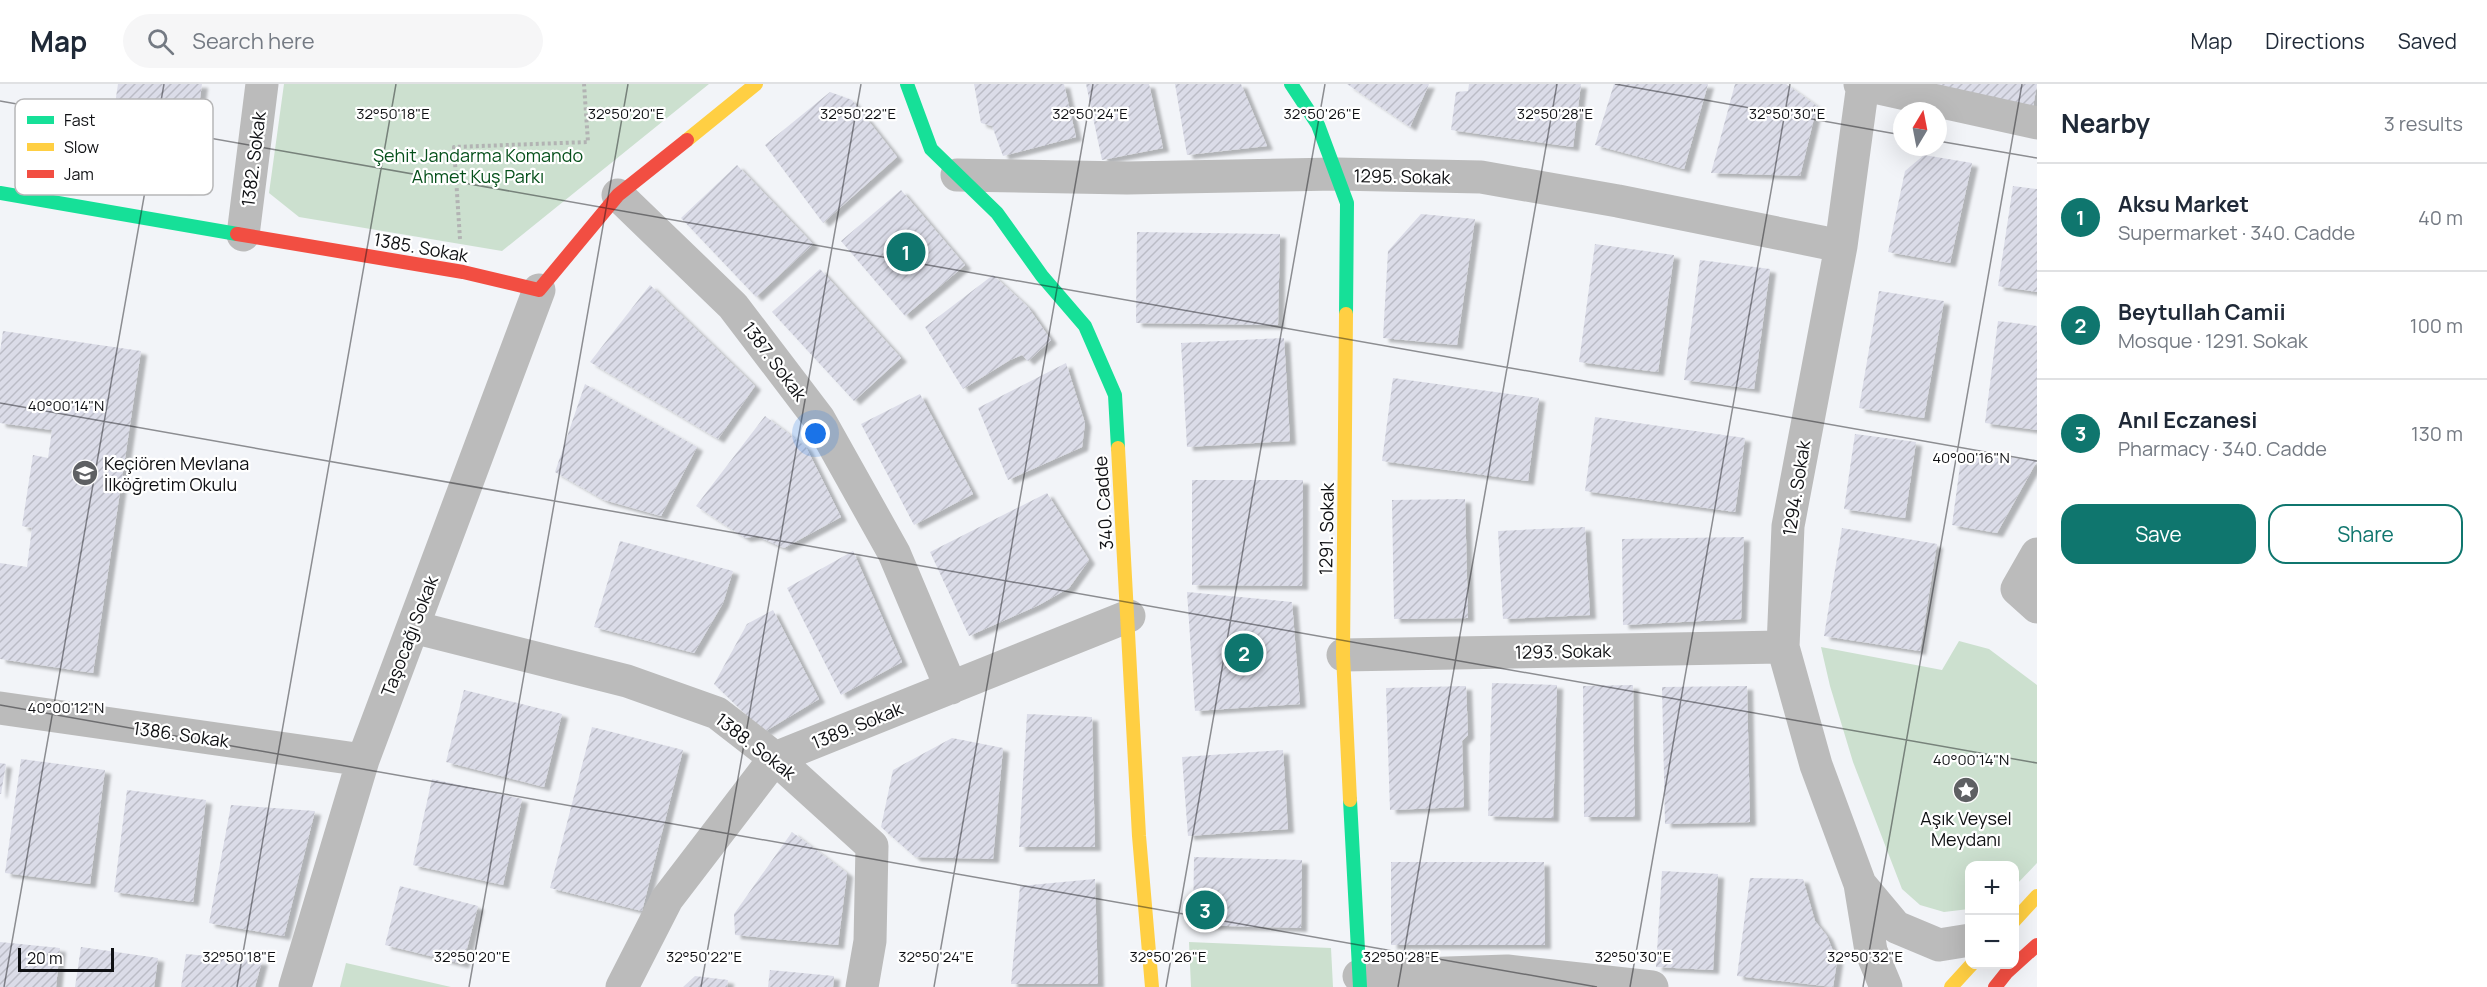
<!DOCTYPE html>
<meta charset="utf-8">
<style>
body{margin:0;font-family:Manrope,sans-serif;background:#f6f6f7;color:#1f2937}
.controls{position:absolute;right:18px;bottom:18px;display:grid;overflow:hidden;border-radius:12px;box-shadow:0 6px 24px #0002}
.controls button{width:54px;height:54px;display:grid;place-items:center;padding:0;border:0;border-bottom:2px solid #e0e1e3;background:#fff;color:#1f2937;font:30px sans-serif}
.compass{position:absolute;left:1893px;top:18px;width:54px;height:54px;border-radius:50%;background:#fff;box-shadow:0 6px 24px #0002;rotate:10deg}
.scale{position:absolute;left:18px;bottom:15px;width:96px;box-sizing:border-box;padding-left:6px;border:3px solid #0f1013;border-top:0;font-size:16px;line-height:21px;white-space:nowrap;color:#0f1013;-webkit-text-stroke:4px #fff;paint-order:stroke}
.you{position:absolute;left:816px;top:350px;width:21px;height:21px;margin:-15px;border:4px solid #fff;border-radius:50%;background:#1a73e8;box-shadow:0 0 0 9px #1a73e833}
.badge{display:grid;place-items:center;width:39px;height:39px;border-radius:50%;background:#0f766e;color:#fff;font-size:20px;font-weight:700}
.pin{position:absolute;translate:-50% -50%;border:3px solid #fff;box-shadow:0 2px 6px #0006}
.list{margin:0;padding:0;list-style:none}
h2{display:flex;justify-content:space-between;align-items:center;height:78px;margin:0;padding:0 24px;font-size:26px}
h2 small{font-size:20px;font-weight:400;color:#747a83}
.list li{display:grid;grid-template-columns:39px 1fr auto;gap:18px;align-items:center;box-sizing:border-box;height:108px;padding:0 24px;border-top:2px solid #e0e1e3}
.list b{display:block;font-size:22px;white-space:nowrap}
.list p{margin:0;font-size:20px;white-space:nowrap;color:#747a83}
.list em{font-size:20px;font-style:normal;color:#747a83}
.actions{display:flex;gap:12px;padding:18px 24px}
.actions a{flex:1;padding:14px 0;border:2px solid #0f766e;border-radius:18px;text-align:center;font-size:21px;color:#0f766e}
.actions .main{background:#0f766e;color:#fff}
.icon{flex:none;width:33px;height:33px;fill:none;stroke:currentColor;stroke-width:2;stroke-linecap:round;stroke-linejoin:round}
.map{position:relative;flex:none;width:2037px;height:903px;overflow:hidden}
header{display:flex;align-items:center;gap:36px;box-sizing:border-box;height:84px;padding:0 30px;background:#fff;border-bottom:2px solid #e0e1e3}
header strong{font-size:28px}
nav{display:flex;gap:33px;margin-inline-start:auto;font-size:21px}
.search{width:420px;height:54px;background:#f6f6f7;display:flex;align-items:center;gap:15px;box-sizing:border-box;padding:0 21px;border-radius:33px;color:#747a83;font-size:22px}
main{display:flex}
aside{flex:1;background:#fff}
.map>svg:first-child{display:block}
.green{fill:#cce0cf}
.building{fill:url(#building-hatch);filter:url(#shadow)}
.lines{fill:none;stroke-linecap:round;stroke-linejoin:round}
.path{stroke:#b2b3b3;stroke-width:4;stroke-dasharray:3 3;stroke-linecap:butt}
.street{stroke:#bbb;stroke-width:33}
.fast{stroke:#16e098;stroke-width:14}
.slow{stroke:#ffcf43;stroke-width:14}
.jam{stroke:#f24e42;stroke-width:14}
.ticks{fill:none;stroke:#0f1013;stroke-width:1.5;stroke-opacity:0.45}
.labels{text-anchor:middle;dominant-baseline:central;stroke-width:4.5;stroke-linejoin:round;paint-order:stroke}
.park-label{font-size:18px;fill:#06501b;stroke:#fff}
.street-label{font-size:18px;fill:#0f1013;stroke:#fff}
.poi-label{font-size:18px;fill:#0f1013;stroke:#fff;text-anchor:start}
.key{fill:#fff;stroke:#b7b7b8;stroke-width:1.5}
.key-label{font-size:16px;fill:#0f1013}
.ticks-label{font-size:15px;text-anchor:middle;fill:#0f1013;stroke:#fff;stroke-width:4.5;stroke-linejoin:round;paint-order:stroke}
</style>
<header>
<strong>Map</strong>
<div class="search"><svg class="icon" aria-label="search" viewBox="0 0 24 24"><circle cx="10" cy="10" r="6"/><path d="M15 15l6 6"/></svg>Search here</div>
<nav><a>Map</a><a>Directions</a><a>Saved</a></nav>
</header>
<main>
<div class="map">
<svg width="2037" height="903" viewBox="0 0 2037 903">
<defs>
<pattern id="building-hatch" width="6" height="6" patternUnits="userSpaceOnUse" patternTransform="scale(1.5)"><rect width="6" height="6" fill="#dbdce8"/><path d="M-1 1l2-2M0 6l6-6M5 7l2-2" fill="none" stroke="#bbbcc6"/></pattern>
<filter id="shadow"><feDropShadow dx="6" dy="4" stdDeviation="1.5" flood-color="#0004"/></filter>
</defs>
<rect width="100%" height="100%" fill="#f2f4f8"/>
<!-- green -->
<path class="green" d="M284,0H709L502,167L299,133L269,109Z
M1959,557L1989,565L2037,601V779L2015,802L2014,782H1970L1969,825L1944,828L1920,821L1902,805L1853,678L1830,602L1821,563L1942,586Z
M1189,858L1331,864L1333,903H1191Z
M346,879L451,903H340Z"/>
<!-- building -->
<path class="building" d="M118,0H202L187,106L104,94Z
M974,0H1064L1076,53L1003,72L992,42L981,39Z
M1086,0H1149L1163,64L1102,76Z
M1175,0H1241L1267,62L1187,71Z
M1347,0H1429L1410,43Z
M1469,0H1581L1573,63L1451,46L1456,8L1468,7Z
M1614,0H1708L1684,85L1595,61Z
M1735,0H1786L1817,22L1800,92L1711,89Z
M1931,0H2037L2033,23Z
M830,8L852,16L897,73L823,139L765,61Z
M1924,71L1972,79L1950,179L1888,168L1905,87Z
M737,81L813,160L756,213L681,134Z
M2013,102L2037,105V208L1998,202Z
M901,106L965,181L905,232L841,157Z
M1421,130L1475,135L1457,261L1383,254L1388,167Z
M1137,148L1280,150L1278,241L1136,239Z
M1595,160L1674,171L1658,288L1579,278Z
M1700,176L1770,185L1754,305L1684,296Z
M820,185L901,274L854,317L772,228Z
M993,191L1028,223L1051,256L1028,277L1022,271L1010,276L963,305L925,243Z
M650,201L755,302L718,355L590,278Z
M1879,207L1944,217L1924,334L1859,324Z
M1998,237L2037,242V346L1985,339Z
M3,247L141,267L93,589L0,575V479L27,483L32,444L22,442L33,371L48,374L52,346L0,339V268Z
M1284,254L1290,357L1187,363L1181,259Z
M1066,279L1085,339L1082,363L1008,396L978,324Z
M1393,294L1539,314L1528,397L1382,377Z
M585,300L697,363L661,432L604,416L555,388Z
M920,310L973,410L914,441L861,340Z
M765,332L806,363L841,433L784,464L757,452L745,454L696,422Z
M1595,333L1745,354L1735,428L1585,407Z
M1855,350L1916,358L1905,434L1844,425Z
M1962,367L2037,377L1997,449L1952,441Z
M1192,396H1303L1302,502L1192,501Z
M1047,409L1089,476L1069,504L1039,521L969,552L930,468Z
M1465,415L1468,534L1394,535L1392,416Z
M1585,443L1590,531L1503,535L1498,447Z
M1842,444L1937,460L1920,567L1824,552Z
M1744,453L1741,535L1623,541L1622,455Z
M620,457L733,487L723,519L694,569L594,543Z
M853,467L902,578L841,611L787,504Z
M1187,508L1292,518L1300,620L1195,627Z
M773,526L819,615L764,648L714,600L747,540Z
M1492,599L1557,601L1553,734L1488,732Z
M1633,601L1635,733H1584L1583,602Z
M1466,602L1468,651L1462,657L1464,723L1390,726L1386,604Z
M1747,602L1750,738L1665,740L1662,603Z
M464,606L562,630L544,703L446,678Z
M1027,630L1092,633L1095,763H1019Z
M592,643L683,666L642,827L550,804Z
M952,654L1003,664L993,775L915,773L881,743L893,686Z
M1283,666L1288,745L1188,752L1182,673Z
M21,675L105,686L90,800L5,789Z
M0,679L6,680L1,710H0Z
M432,695L522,715L503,801L413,781Z
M127,706L206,716L193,818L114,808Z
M231,721L315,727L284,852L209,839Z
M792,748L847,789L838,861L735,851L734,830Z
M1194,773L1302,776L1301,844L1193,841Z
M1391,778H1544L1545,861H1391Z
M1662,787L1718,790L1713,886L1656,883Z
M1750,794L1803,795L1815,837L1827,852L1837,877L1833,903L1737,892Z
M1095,795L1098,900H1011L1020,802Z
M400,802L478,822L463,880L385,861Z
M0,858L60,864L56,903H0Z
M81,863L158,874L154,903H75Z
M186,870L262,877L255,903H181Z
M770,886L834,892L833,903H768Z
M695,892L728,896L727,903H683Z"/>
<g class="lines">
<!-- path -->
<path class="path" d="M460,155L454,63L588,58L584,0"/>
<!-- street -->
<path class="street" d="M1860,0L2037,39
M957,91L1127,94L1336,90L1481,93L1618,117L1841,162
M618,111L733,222L819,335L894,469L951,604
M243,151L262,0
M2037,470L2017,505L2037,523
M413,543L627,597L717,629L775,674L872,762L870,857L862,903
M1343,571L1783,563
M0,624L363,676
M1860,800L1816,681L1783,563L1788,442L1841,162L1863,0
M1359,892L1507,887L1652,903
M295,903L363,676L539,206
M622,903L667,815L775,674L1129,532
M1886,903L1871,867L1860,800L1896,843L1939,861L1970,856"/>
<!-- fast -->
<path class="fast" d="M907,0L931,65L997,129L1042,192L1085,242L1115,311L1118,364
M1291,0L1318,41L1347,119L1346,230
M0,109L237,150
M1350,716L1360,903"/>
<!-- slow -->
<path class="slow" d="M687,56L756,0
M1346,230L1343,571L1350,716
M1118,364L1139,752L1152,903
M2014,837L2037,812
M1951,903L1972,880"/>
<!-- jam -->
<path class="jam" d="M237,150L463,188L539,206L618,111L687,56
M1995,903L2007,888L2037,861"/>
</g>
<!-- ticks -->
<path class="ticks" d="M1615,0L1902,51M0,17L2037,377M1938,57L2037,74M0,319L2037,679M0,621L1597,903M4,903L164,0M237,903L396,0M469,903L628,0M701,903L861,0M934,903L1093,0M1166,903L1325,0M1398,903L1557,0M1630,903L1790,0M1863,903L2022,0"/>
<!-- icons -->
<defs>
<g id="school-disc" transform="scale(1.35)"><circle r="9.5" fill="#5e6063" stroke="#fff"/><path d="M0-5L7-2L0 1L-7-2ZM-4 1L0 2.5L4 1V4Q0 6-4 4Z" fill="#fff"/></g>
<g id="sight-disc" transform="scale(1.35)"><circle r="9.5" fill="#5e6063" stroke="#fff"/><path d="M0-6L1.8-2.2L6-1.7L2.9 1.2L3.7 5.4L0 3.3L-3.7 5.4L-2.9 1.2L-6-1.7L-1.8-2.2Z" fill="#fff"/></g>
</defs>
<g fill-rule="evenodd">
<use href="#school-disc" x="85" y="389"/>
<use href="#sight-disc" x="1966" y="706"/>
</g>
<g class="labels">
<!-- park labels -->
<g class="park-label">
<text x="478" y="71">Şehit Jandarma Komando<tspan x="478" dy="21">Ahmet Kuş Parkı</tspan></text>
</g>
<!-- street labels -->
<g class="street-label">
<text transform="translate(253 75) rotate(-83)">1382. Sokak</text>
<text transform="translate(1402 92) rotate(1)">1295. Sokak</text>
<text transform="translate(421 163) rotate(10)">1385. Sokak</text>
<text transform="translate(775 277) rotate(53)">1387. Sokak</text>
<text transform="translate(1796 404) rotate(-81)">1294. Sokak</text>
<text transform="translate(1103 419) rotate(-94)">340. Cadde</text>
<text transform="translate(1326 445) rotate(-89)">1291. Sokak</text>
<text transform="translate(409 552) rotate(-69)">Taşocağı Sokak</text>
<text transform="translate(1563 567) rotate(-1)">1293. Sokak</text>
<text transform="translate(857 641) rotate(-22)">1389. Sokak</text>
<text transform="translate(181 650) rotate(8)">1386. Sokak</text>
<text transform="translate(756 662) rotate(38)">1388. Sokak</text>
</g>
<!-- poi labels -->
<g class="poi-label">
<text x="104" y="379">Keçiören Mevlana<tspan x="104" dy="21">İlköğretim Okulu</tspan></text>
<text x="1966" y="734" text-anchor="middle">Aşık Veysel<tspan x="1966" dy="21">Meydanı</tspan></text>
</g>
</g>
<!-- legend -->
<rect x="15" y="15" width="198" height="96" rx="9" class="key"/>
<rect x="27" y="32" width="27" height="8" fill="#16e098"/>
<rect x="27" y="59" width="27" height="8" fill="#ffcf43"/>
<rect x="27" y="86" width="27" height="8" fill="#f24e42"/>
<g class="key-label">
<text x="64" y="42">Fast</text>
<text x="64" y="69">Slow</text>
<text x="64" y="96">Jam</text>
</g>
<g class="ticks-label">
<text x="626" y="35">32°50'20"E</text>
<text x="858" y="35">32°50'22"E</text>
<text x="1322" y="35">32°50'26"E</text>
<text x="1555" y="35">32°50'28"E</text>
<text x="1787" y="35">32°50'30"E</text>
<text x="393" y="35">32°50'18"E</text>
<text x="1090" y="35">32°50'24"E</text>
<text x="66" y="327">40°00'14"N</text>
<text x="1971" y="379">40°00'16"N</text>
<text x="66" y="629">40°00'12"N</text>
<text x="1971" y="681">40°00'14"N</text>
<text x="239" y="878">32°50'18"E</text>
<text x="472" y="878">32°50'20"E</text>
<text x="704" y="878">32°50'22"E</text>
<text x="936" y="878">32°50'24"E</text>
<text x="1168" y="878">32°50'26"E</text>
<text x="1401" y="878">32°50'28"E</text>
<text x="1633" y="878">32°50'30"E</text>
<text x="1865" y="878">32°50'32"E</text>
</g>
</svg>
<div class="controls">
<button>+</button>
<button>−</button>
</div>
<svg class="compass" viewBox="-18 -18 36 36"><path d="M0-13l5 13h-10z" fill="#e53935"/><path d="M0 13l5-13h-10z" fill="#747a83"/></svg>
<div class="scale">20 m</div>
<div class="you"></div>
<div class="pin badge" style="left:906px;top:168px">1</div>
<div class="pin badge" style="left:1244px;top:569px">2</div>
<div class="pin badge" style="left:1205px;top:826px">3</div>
</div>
<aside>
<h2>Nearby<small>3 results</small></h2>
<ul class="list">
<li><span class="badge">1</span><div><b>Aksu Market</b><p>Supermarket · 340. Cadde</p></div><em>40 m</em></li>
<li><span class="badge">2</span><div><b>Beytullah Camii</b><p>Mosque · 1291. Sokak</p></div><em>100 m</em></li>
<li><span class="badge">3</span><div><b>Anıl Eczanesi</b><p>Pharmacy · 340. Cadde</p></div><em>130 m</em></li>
</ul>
<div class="actions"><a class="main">Save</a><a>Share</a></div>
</aside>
</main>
